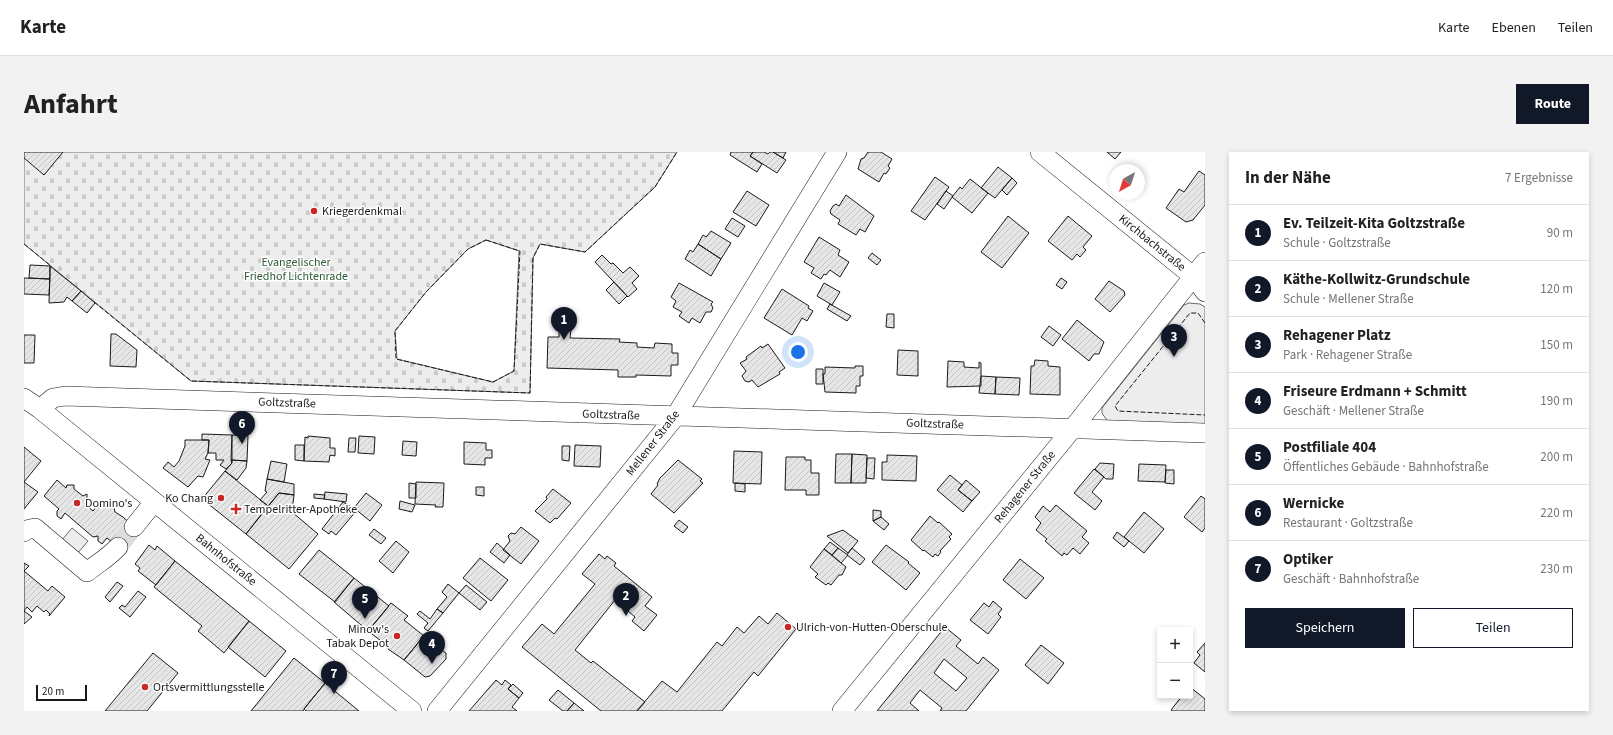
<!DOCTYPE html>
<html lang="de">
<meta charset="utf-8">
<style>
body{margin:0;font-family:"Source Sans 3",sans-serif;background:#f2f2f2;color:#222}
.controls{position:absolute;right:12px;bottom:12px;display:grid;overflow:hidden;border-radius:0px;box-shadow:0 2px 6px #0003}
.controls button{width:36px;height:36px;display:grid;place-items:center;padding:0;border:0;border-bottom:1px solid #e0e0e0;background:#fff;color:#222;font:20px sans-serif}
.compass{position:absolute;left:1085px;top:12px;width:36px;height:36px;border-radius:50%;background:#fff;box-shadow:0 2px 6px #0003;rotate:219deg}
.scale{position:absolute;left:12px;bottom:10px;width:51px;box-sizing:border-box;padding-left:4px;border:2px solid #1a1a1a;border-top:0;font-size:11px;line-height:14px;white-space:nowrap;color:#1a1a1a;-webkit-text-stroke:3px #fff;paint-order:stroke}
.you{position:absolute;left:774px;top:200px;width:14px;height:14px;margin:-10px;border:3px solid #fff;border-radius:50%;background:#1a73e8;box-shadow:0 0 0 6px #1a73e833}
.badge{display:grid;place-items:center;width:26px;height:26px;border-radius:50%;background:#111827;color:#fff;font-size:13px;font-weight:700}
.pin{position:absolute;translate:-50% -33px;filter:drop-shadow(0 1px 2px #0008)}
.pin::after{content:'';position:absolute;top:21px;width:14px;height:12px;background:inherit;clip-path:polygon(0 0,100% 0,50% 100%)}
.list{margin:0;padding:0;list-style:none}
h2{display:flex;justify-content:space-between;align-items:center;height:52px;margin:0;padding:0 16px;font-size:17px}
h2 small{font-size:13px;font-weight:400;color:#767676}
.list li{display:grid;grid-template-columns:26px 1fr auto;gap:12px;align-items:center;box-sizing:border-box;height:56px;padding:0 16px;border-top:1px solid #e0e0e0}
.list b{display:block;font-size:15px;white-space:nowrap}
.list p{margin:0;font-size:13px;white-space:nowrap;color:#767676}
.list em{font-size:13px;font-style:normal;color:#767676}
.actions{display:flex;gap:8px;padding:12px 16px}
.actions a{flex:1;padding:9px 0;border:1px solid #111827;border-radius:0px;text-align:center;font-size:14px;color:#111827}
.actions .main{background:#111827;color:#fff}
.map{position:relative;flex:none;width:1181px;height:559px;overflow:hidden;border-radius:0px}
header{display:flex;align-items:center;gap:24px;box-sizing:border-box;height:56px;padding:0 20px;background:#fff;border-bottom:1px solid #e0e0e0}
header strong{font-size:19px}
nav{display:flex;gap:22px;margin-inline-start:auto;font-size:14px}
.intro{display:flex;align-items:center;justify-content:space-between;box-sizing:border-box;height:96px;padding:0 24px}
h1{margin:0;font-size:28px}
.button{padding:10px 18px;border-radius:0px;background:#111827;color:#fff;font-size:14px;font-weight:700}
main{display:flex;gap:24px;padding:0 24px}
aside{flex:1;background:#fff;border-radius:0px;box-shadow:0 2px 6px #0003}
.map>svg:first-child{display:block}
.cemetery{fill:url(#cemetery-stones);stroke:#6a6a6a;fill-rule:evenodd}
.built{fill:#ededed;stroke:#6a6a6a}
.building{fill:url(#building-hatch);stroke:#1a1a1a;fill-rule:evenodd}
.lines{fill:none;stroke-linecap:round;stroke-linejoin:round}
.minor-tunnel{stroke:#ddd;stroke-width:19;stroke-dasharray:19 10;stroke-linecap:butt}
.minor-casing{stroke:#1a1a1a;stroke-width:20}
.minor{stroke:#fff;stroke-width:19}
.fence{stroke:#1a1a1a;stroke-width:1;stroke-dasharray:5 2;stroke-linecap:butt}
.poi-dot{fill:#c62828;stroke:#fff;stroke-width:1.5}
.labels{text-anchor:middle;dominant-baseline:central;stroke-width:3;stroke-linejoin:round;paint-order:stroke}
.poi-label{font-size:12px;fill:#1a1a1a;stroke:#fff;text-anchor:start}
.street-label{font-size:12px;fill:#1a1a1a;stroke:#fff}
.park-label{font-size:12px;fill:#2b5a34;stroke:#fff}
</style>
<header>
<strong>Karte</strong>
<nav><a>Karte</a><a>Ebenen</a><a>Teilen</a></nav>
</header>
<div class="intro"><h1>Anfahrt</h1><a class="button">Route</a></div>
<main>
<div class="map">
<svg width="1181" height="559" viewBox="0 0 1181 559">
<defs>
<pattern id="cemetery-stones" width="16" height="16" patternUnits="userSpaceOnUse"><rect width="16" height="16" fill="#ededed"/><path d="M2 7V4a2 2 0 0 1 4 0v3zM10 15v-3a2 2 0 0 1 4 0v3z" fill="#cbcbcb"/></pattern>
<pattern id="building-hatch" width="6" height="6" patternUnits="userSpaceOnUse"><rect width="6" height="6" fill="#e6e6e6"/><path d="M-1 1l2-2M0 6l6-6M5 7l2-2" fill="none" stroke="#c5c5c5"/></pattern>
</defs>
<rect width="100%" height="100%" fill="#fff"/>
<!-- cemetery -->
<path class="cemetery" d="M0,0H653L631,35L561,100L516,92L509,106L506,241L167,229L0,92ZM462,88L495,99L490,219L469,230L373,207L371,179L402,140L444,97Z"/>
<!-- built -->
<path class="built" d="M1165,151L1176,152L1181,155V272L1084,269L1082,267L1078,261V256L1160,153Z
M48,376L64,389L48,408L32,395Z"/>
<!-- building -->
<path class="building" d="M0,0H39L20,23L0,6Z
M707,0H729L726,4L738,12L733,20L706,3Z
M729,0H740L744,2L746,0H749L762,8L753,21L726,4Z
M749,0H762L759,6Z
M844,0H857L868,7L864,14L866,16L862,22L860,21L855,30L834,17L837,7L840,6Z
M1083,0H1097L1091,7Z
M974,15L988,26L971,46L957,36Z
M1175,19L1181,23V53L1169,68L1162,70L1142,56L1155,37L1160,40Z
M911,25L925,35L901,68L887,59Z
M988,26L993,31L983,43L978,38Z
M946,27L964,41L948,61L928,45L936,35L938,37Z
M723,39L745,53L732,74L709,60Z
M922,39L929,44L920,57L913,52Z
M822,43L850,64L841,80L836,77L832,83L814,72L816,68L807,62L806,59L809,54L812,52L815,54Z
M984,64L1005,81L978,116L957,100Z
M1044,64L1068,84L1059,95L1062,98L1056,105L1053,102L1048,108L1024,89Z
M708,66L721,74L714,85L701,77Z
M687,79L707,91L697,107L674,92L679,83L682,85Z
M795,85L816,98L814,103L825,110L816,125L806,118L802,123L800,122L797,127L787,121L790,116L780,110Z
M674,92L697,107L687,124L661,107L666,98L669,100Z
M848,101L857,108L853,113L844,106Z
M578,103L587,112L589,111L599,121L606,115L615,124L608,131L613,137L604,145L571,110Z
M6,113L26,114V127L5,126Z
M26,114L57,139L48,149L43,145L40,150L25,151Z
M0,126L26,127L25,143L0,142Z
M1037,126L1043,130L1038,137L1032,133Z
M1085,129L1100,139L1101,143L1086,160L1071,147Z
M590,130L603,144L595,152L582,138Z
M655,131L689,150L687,152L689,156L687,160H682L676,171L668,166L665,171L655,164L658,160L649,155L652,149L647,145Z
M800,131L816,140L808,153L793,144Z
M758,137L785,154L784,156L789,159L783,169L778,166L768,183L740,166Z
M57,139L71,151L63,161L48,149Z
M806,152L827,164L823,169L803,157Z
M863,162H870V176L862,175Z
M1053,168L1080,190L1075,202H1070L1065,209L1038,187Z
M1025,174L1037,183L1029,194L1017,185Z
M535,177H547L546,186L596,187L595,190L613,191V195L630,196L631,191L648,192V201H654V213H647V224L612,223V225H594V218L523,216L524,185H535Z
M87,182H92L113,198L112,215L86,214Z
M0,183H11L10,211H0Z
M744,192L761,216L755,220L756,222L734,235L728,228L725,230L721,229L718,224L722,219L716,211L723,207L722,205L737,194L738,196Z
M874,198L894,199V224L873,223Z
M1011,208L1024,209V214L1036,215V243L1006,242L1007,214H1010Z
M924,209L940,210V215L955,216V210L957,211V234L923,235Z
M831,214H839V224H836V234H832V241L801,240L799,222H801V215L831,216Z
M792,217H799V232H792Z
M957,224L972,225L971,242L955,241Z
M972,225L996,226L995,243L971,242Z
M178,282L208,283V311L202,317L196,313L200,308H192V301H184L185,288H178Z
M208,283L224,284L223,309L207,308Z
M284,284L306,286V296H311V304L306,303L305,310L280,309L281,285L284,286Z
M335,284L351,285L350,302L334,301Z
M325,286H332L331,300H324Z
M161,288H185L184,301L181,307L186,308L179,325L174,324L164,335L139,316L144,310L150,315L155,309L161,294Z
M379,289L393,290L392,304L378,303Z
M440,290L462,291V298H468V306H461V313L440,312Z
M271,293H280V309L271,308Z
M551,293L577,294L576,315L550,314Z
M538,294H546L545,309L538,308Z
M0,295L17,309L0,330Z
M710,299L738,300L737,332L709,331Z
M812,302H828L827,331H811Z
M828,302L843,303L842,331H827Z
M863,303L893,304L892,329L858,328V310H863Z
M762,305H781V308H787V321H795V343H782V338H761Z
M843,306H851L850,327L842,326Z
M207,308L223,309L222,316L213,328L201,319L208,311Z
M654,308L678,327L676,329L679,331L650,361L627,342L634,333L633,332L636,326Z
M247,309L263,312L260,330L243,327Z
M1076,311L1090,312L1089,327H1082L1071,317Z
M1115,312L1142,313L1141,330L1114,329Z
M1070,317L1080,325L1068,340L1078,349L1071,358L1050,341Z
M1142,318H1150V332L1141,331Z
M201,319L244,354L222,382L178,347Z
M926,323L938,333L934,338L948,349L939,360L913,338Z
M243,327L270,332V343L255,341L244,354L236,348L243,340L241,339Z
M33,328L42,336L43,333H50V337L59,344L63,342V349L61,352L69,359L72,355H90L91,360L99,365L114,379L98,398L83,386L78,392L74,389V384L69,385L41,361L37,367L33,364V359L35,357L20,344Z
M942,328L956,340L948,349L934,338Z
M0,330L14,340L0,357Z
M392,330L420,331L419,355H411L412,353L391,352Z
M385,331L392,332V346H385Z
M711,331L721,332V340L711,339Z
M452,335H460V344L452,343Z
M529,337L547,351L533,367L531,366L526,371L511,359L523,347L522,345Z
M301,340L323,342L322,350L300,347Z
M255,341L270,343L268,360L294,382L265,417L222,382Z
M342,341L358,353L346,369L330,356Z
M290,342L301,343L300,347L290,346Z
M1177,344L1181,347V376L1178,380L1160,365Z
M376,349L391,353L388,360L375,357Z
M319,350L333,358L312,383L307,379L305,382L298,377Z
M1032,353L1063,379L1058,385L1065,391L1056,402L1049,396L1043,403L1040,401L1038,404L1021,389L1023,387L1012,378L1017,371L1011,365L1019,354L1026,360Z
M849,358L857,359V365L849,369Z
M1120,360L1140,377L1120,401L1100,385Z
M906,364L914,371L915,370L928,382L925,385L927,387L916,399L917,400L914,404L911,402L909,405L900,398L899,399L887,388Z
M857,365L865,372L860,378L849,369Z
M655,368L664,375L659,381L650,374Z
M497,375L515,389L497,412L479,398L486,389L484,384L487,381L491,382Z
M350,377L362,386L357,392L345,383Z
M819,378L834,389L824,401L803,384Z
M1093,380L1105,389L1100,395L1089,386Z
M372,389L385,400L369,421L355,409Z
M806,390L814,396L808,403L800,397Z
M473,391L486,403L480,411L466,400Z
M125,393L131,398L133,394L151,409L132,433L114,419L116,416L111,412Z
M862,393L885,410L884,411L896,421L882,438L848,410Z
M814,396L824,403L817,411L808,403Z
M828,396L841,407L836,413L823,403Z
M800,397L822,415L818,423H815L807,433L804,431L802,433L791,425L794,422L786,415Z
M295,398L330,426L311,450L275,422Z
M575,402L581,407L583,404L592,411L590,414L628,445L621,454L633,463L620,479L608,469L611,465L591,448L551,498L567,511L569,509L621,550L613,559H577L498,495L518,472L530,482L571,432L558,422Z
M456,406L484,428L467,449L439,426Z
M996,407L1020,426L1002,447L979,428Z
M151,409L225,469L200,501L174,479L178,474L130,435Z
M0,411L5,414L0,419L24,439L28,434L41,445L25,464L26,462L22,458L20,460L13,454L8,460L3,455L0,459L8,465L0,472Z
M330,426L365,454L344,479L310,450Z
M93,430L99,434L86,450L81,445Z
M424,432L435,441L419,461L413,457L423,445L418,440Z
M442,433L463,450L456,458L435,441Z
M114,439L122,445L106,465L95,456L98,453L101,455Z
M969,449L978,457L974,462L977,465L964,482L946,468L960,451L965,455Z
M367,451L384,464L380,468L400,484L380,508L364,497L365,495L344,479Z
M413,457L419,461L404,479L400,476L404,471L393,462L396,459L406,467Z
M753,461L772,477L734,524L730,520L698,559H613L638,529L653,540L693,490L698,494L713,475L720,481L735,464L744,472Z
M225,469L262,499L241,525L204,495Z
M921,475L937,488L932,494L954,512L959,505L975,518L942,559H916L918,556L896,538L886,551L895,559H853ZM920,507L943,526L932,539L910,521Z
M402,481L408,486L405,489L422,501V507L406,524L401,525L380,508Z
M1181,491V520L1170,511L1176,503L1173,500Z
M1017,493L1040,511L1024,532L1001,513Z
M129,501L154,521L123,559H81Z
M270,506L301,531L280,557L279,559H227Z
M472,528L478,533L481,528L487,533L484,537L495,546L488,555L493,559H445Z
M301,531L335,559H282L280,557Z
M489,532L499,541L495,546L484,537Z
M1166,535L1181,547V559H1149L1147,558L1158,544H1166Z
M534,538L550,551L543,559H539L525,548Z
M550,551L560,559H543Z"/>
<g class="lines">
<!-- minor-tunnel -->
<path class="minor-tunnel" d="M94,395L110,375"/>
<!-- minor casing -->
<g class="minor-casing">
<path id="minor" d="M1016,0L1170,125L1181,140
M0,246L16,257L388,559
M16,257L29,246L41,244L1181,281
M110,375L130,350
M0,380L2,378L11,376L63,420C73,412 85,405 94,395
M413,559L651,265L813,0
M818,559L1049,276L1181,110"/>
</g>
<!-- minor -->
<use href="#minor" class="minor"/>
<!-- fence -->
<path class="fence" d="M462,88L496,99L490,219L469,230L372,207L371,179L402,140L444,97Z
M0,92L27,114
M70,150L167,229L506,241L509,106L516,92L561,100L631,35L653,0
M1181,171L1174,161H1166L1091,254L1094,259L1181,263"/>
</g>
<!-- markers -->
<g class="poi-dot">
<circle cx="290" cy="59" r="4"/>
<circle cx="197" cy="346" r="4"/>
<circle cx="53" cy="351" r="4"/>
<path d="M210 351h4v4h4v4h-4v4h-4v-4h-4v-4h4z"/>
<circle cx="764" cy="475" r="4"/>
<circle cx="373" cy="484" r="4"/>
<circle cx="121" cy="535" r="4"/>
</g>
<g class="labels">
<!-- poi labels -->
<g class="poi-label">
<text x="298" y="59">Kriegerdenkmal</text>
<text x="189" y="346" text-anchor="end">Ko Chang</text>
<text x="61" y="351">Domino's</text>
<text x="220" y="357">Tempelritter-Apotheke</text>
<text x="772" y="475">Ulrich-von-Hutten-Oberschule</text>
<text x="365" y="477" text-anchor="end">Minow's<tspan x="365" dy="14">Tabak Depot</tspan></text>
<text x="129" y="535">Ortsvermittlungsstelle</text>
</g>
<!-- street labels -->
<g class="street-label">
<text transform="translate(1128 91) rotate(39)">Kirchbachstraße</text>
<text transform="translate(263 251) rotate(2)">Goltzstraße</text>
<text transform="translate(587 263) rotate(2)">Goltzstraße</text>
<text transform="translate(911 272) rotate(2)">Goltzstraße</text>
<text transform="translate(629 291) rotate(-52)">Mellener Straße</text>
<text transform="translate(1001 335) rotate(-51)">Rehagener Straße</text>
<text transform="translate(202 408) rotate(39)">Bahnhofstraße</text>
</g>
<!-- park labels -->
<g class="park-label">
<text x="272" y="110">Evangelischer<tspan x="272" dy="14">Friedhof Lichtenrade</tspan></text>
</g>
</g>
</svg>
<div class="controls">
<button>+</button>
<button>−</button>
</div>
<svg class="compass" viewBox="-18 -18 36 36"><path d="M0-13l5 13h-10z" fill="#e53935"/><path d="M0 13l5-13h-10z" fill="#767676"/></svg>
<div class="scale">20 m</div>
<div class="you"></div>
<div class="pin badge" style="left:540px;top:188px">1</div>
<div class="pin badge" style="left:602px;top:464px">2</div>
<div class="pin badge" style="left:1150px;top:205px">3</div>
<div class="pin badge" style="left:408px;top:512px">4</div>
<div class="pin badge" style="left:341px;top:467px">5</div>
<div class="pin badge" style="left:218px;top:292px">6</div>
<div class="pin badge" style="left:310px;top:542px">7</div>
</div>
<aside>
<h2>In der Nähe<small>7 Ergebnisse</small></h2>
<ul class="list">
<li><span class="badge">1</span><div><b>Ev. Teilzeit-Kita Goltzstraße</b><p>Schule · Goltzstraße</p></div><em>90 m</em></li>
<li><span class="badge">2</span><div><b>Käthe-Kollwitz-Grundschule</b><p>Schule · Mellener Straße</p></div><em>120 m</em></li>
<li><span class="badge">3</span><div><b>Rehagener Platz</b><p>Park · Rehagener Straße</p></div><em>150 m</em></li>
<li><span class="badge">4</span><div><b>Friseure Erdmann + Schmitt</b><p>Geschäft · Mellener Straße</p></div><em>190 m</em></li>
<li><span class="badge">5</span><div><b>Postfiliale 404</b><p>Öffentliches Gebäude · Bahnhofstraße</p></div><em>200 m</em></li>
<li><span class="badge">6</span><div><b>Wernicke</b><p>Restaurant · Goltzstraße</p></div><em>220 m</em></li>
<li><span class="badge">7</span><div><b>Optiker</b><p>Geschäft · Bahnhofstraße</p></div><em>230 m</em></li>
</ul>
<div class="actions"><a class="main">Speichern</a><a>Teilen</a></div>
</aside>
</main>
